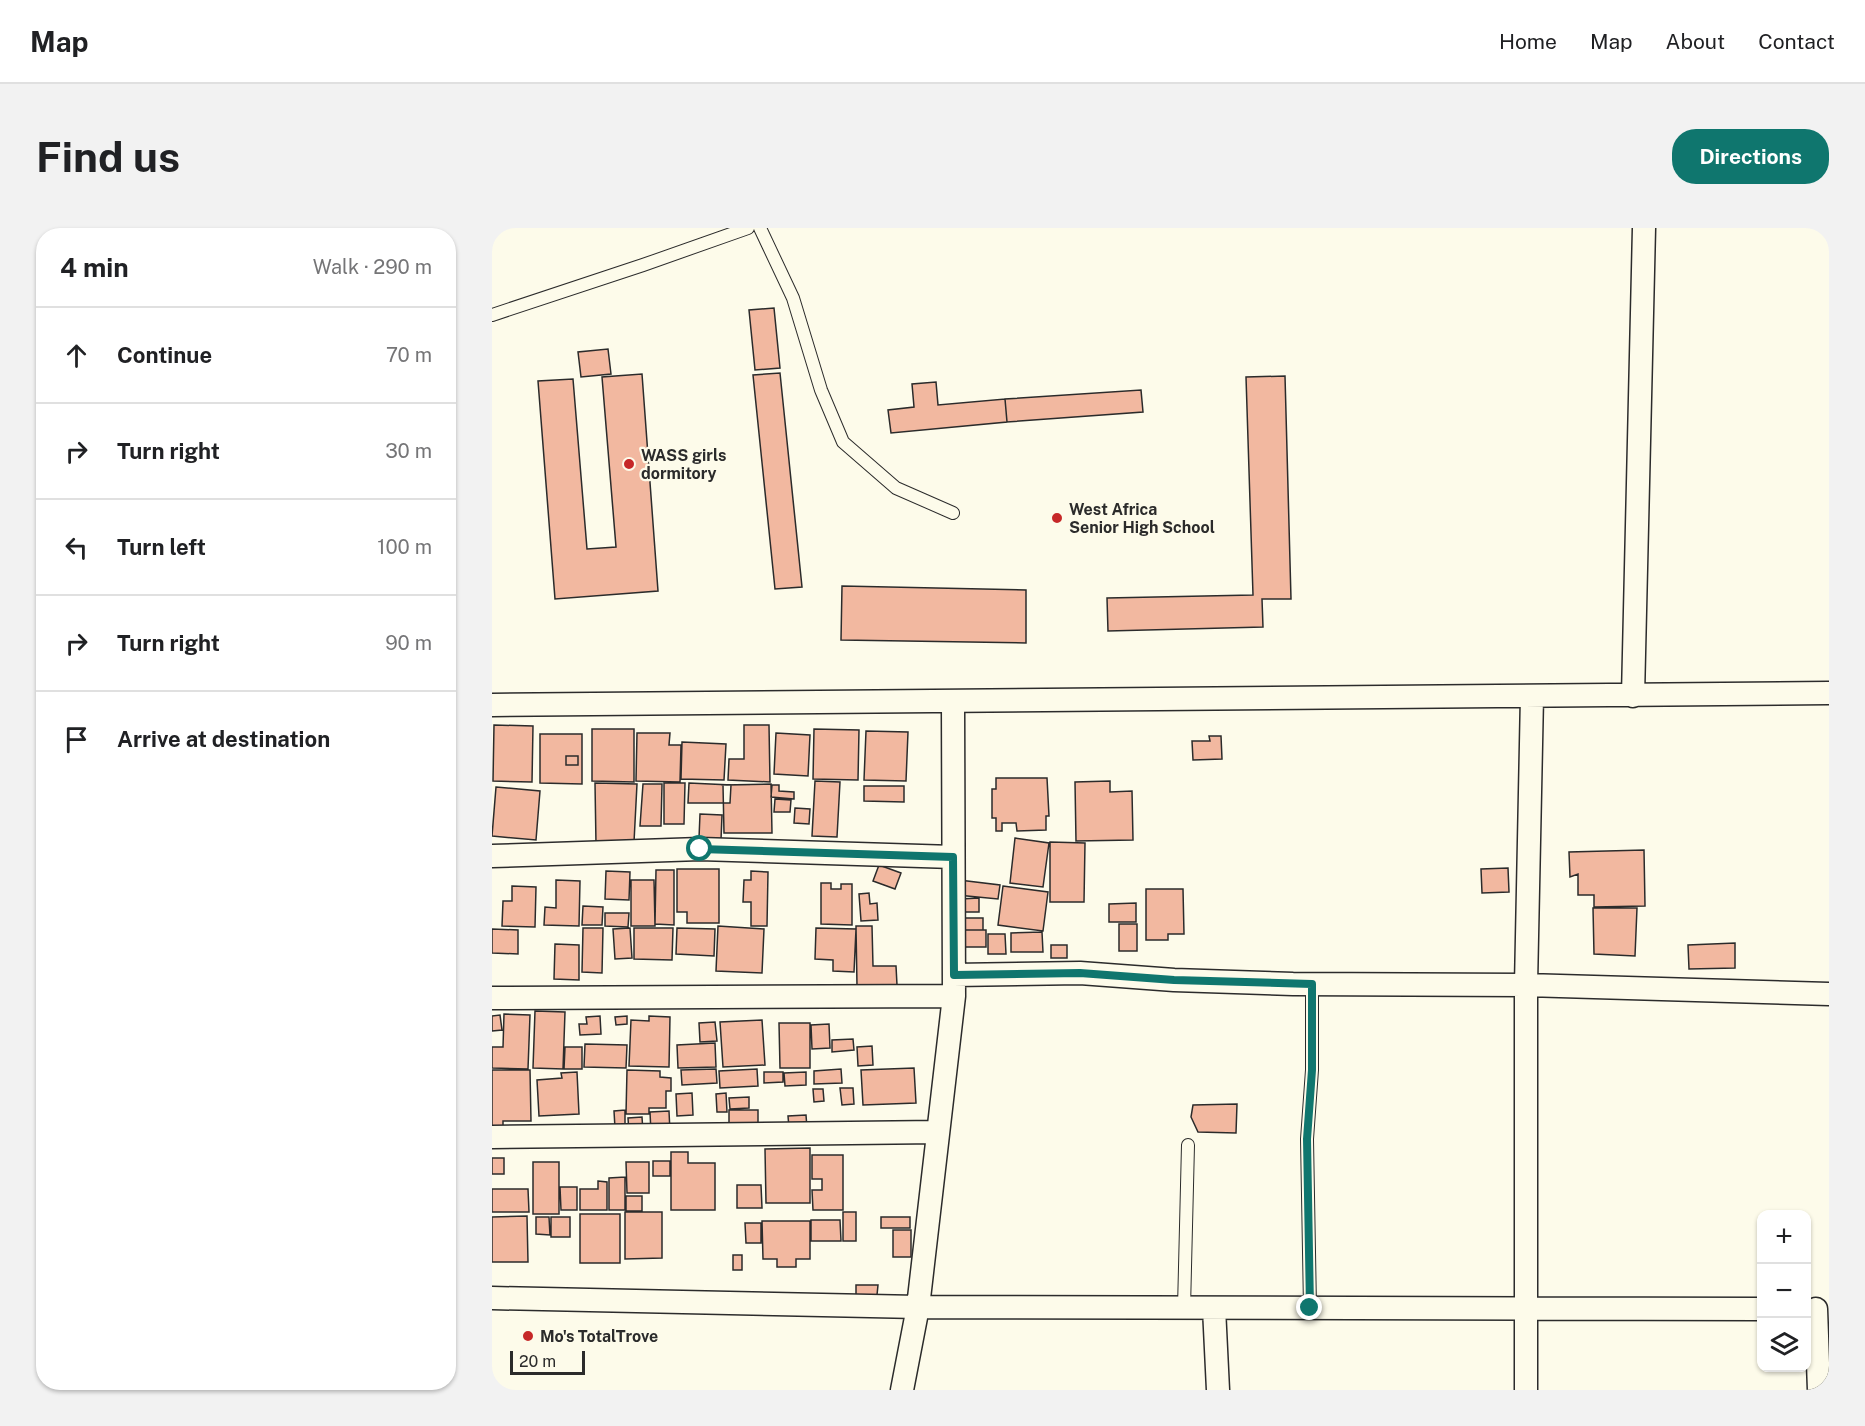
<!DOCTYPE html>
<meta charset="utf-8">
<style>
body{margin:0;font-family:"Public Sans",sans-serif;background:#f2f2f2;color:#202124}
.controls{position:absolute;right:18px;bottom:18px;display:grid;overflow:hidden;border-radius:12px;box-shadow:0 2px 4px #0004}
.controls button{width:54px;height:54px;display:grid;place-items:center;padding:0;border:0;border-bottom:2px solid #e0e0e0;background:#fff;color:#202124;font:30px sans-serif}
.scale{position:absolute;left:18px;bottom:15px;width:75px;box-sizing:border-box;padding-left:6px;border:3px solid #2b2b2b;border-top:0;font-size:16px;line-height:21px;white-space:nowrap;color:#2b2b2b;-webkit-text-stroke:4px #fdfbea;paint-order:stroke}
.stop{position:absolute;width:18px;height:18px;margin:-14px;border:4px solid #0f766e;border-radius:50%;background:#fff}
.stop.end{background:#0f766e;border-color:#fff;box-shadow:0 2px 6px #0008}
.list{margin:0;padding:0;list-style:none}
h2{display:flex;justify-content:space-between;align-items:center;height:78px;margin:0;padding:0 24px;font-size:26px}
h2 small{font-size:20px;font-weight:400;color:#757577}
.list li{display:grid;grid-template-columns:39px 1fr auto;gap:18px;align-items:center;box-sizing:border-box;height:96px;padding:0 24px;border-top:2px solid #e0e0e0}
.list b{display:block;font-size:22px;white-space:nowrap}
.list em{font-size:20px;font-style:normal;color:#757577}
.icon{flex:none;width:33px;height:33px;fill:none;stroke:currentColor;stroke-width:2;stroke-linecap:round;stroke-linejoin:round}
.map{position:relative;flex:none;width:1337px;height:1162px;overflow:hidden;border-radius:24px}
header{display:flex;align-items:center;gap:36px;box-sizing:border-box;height:84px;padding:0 30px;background:#fff;border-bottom:2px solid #e0e0e0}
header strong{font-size:28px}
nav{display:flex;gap:33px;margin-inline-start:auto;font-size:21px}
.intro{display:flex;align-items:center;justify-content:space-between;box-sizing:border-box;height:144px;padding:0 36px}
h1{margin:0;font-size:42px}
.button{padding:15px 27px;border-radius:24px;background:#0f766e;color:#fff;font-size:21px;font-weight:700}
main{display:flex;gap:36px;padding:0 36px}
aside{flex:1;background:#fff;border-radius:24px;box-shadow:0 2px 4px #0004}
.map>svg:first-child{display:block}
.building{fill:#f2b8a0;stroke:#2b2b2b;stroke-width:1.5;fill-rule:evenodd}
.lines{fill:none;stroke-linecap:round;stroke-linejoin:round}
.lane-casing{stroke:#2b2b2b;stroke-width:14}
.street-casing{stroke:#2b2b2b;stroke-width:25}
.lane{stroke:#fdfbea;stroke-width:12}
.street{stroke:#fdfbea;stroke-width:22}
.route{stroke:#0f766e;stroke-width:8}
.poi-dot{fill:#c62828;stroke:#fdfbea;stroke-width:2}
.labels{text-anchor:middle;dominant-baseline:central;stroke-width:4.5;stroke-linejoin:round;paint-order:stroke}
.poi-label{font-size:16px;font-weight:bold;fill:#2b2b2b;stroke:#fdfbea;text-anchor:start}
</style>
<header>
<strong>Map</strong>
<nav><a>Home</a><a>Map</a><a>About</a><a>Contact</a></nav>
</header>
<div class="intro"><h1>Find us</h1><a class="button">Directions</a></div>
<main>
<aside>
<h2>4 min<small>Walk · 290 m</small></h2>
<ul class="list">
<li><svg class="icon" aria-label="ahead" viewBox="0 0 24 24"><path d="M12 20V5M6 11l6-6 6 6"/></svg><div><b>Continue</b></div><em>70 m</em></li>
<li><svg class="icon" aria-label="right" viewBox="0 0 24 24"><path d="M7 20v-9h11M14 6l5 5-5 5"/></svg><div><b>Turn right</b></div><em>30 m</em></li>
<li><svg class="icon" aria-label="left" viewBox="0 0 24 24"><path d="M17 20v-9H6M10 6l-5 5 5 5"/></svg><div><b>Turn left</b></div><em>100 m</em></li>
<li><svg class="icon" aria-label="right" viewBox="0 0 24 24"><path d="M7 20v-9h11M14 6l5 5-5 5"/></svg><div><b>Turn right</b></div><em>90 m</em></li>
<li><svg class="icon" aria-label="arrive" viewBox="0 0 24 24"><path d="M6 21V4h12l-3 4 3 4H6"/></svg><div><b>Arrive at destination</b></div></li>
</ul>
</aside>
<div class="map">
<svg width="1337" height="1162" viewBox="0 0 1337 1162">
<rect width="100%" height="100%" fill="#fdfbea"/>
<!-- building -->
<path class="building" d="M282,80L288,140L263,142L257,82Z
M116,121L119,146L89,149L86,124Z
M288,145L310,359L283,361L261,147Z
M150,146L166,363L63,371L46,153L81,151L95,321L124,319L110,149Z
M793,148L799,371H770L771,399L616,403L615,370L761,367L754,149Z
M444,154L446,177L513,171L515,194L399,205L396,182L422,179L420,156Z
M649,162L651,184L515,194L513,171Z
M350,358L534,362V415L349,412Z
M2,497L41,498L40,554L1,553Z
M252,497H277L278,554L236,552L237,531H252Z
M100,501H142V554L100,553Z
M322,501L367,502L366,552L321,551Z
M374,503L416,504L414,553L372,552Z
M145,505H178L177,517H189L188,554L144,553Z
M284,505L318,507L316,548L282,546Z
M48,506H90V556L48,555ZM74,528H86V537H74Z
M717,508H729L730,531L701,532L700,513H718Z
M190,514L234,516L232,552L189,551Z
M74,528H86V537H74Z
M504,550H555L557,588H554V602L525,603L524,595H510V603H504V590H500V561H504Z
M323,553L348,554L345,609L320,608Z
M618,553V564L640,563L641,612L584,613L583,554Z
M103,555L145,556L142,614L104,616Z
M172,555H193L192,596H172Z
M197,555L239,557L238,575H196Z
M151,556H170L169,598H148Z
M279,556L280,605H232L231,557Z
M280,557H287V563L302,564V571L279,569Z
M372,558H412V574L372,573Z
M4,559L48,563L44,612L0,608Z
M283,571L299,572L298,584H282Z
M303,580L318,581L317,596L302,595Z
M208,586L230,587L229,612L207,610Z
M523,610L557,615L551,659L518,655Z
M558,614L593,615L592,674H558Z
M1152,622L1153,678L1102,679V667H1086V646L1078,649L1077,624Z
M387,637L409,645L403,661L381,653Z
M1016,640L1017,664L990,665L989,641Z
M185,641H227V695H195V684H185Z
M164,642H182V697L163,696Z
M114,643L138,644L137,672L113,671Z
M259,643L276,644L275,698H259V674H251L252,652H259Z
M64,652L88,653L87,698L52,697L53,679L64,680Z
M139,652H162L163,698H139Z
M467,652L508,657L506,671L465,667Z
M329,655H339V661H349V656H360V697L329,696Z
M20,658L44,659L43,699L10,698L11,673H20Z
M511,658L556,664L551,703L506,697Z
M654,661H691L692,706H676V712H654Z
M377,665L378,676L385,675L386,692L369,693L367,666Z
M487,670V684H468V671Z
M644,675V694H617V676Z
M91,678L111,679L110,697H90Z
M1101,680H1145L1143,728L1102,726Z
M113,685H137L136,699L113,698Z
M471,690H491V702H471Z
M627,696H645V723H627Z
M226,698L272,701L270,745L224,743Z
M364,698H380L381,738H404L405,757L365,758Z
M91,700H111L110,745L90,744Z
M138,700L140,730L123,731L121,701Z
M142,700H181L180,732L142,731Z
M185,700L223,701L222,728L184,726Z
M324,700L364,701L362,744L341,743V732L323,731Z
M0,701L26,702V726L0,725Z
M470,702H494V719H470Z
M550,704L551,724H519V705Z
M496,706H513L514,726H496Z
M1243,715V740L1197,741L1196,717Z
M63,716L87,717V752L62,751Z
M559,717H575V730H559Z
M43,783L73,784L71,841L41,840Z
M12,786L38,787L36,841L0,840V819H11Z
M8,787L10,802L0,803V788Z
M108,788L109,806L88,807L87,796H95L94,789Z
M135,788V796L124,797L123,789Z
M157,788L178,789L177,839L137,838L139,792L157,793Z
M270,792L273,837L231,839L228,794Z
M223,794L225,813L208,814L207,795Z
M287,795H318V840H288Z
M337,796L338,820L320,821L319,797Z
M361,811L362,822L340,824V812Z
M223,815L224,839L186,840L185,817Z
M93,816L135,817L134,840L92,839Z
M380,818L381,837L366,838L365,819Z
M73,819H90V841H72Z
M422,840L424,875L371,877L369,842Z
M224,841L225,855L190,857L189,842Z
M265,841L266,858L228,860L227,843Z
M349,841L350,855L322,856V843Z
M0,842H38L39,893H11V899H0Z
M135,842L168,843V849L179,850V863H174V880H157V886H134Z
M85,844L87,886L47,888L45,852L70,850L69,845Z
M272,844H291V854L272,855Z
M314,844V857L293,858L292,845Z
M348,860H361L362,876L350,877Z
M321,861H331L332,873L322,874Z
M200,865L201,887L185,888L184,866Z
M234,865L235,884H225L224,866Z
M257,869V880L238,881L237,870Z
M745,876L744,905L706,904L699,889L701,877Z
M133,882V899L123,900L122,883Z
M237,882H266V900L237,901Z
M177,883L178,904L159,905L158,884Z
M314,887L315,900H297L296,888Z
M150,889L151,904L137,905L136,890Z
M318,920V975H274L273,921Z
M179,924H196V935H223V982H179Z
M320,927H351V982H321L320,962H330V951H320Z
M0,930H12V946H0Z
M161,933H178V948H161Z
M41,934H67V986H41Z
M134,934H157V965H135Z
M133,949V982H117V950Z
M106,953L115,954V982H88V961H106Z
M245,957H269L270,980H245Z
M68,959H85V982H69Z
M0,961H36L37,984H0Z
M134,968H150V983H134Z
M133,984H170V1030L133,1031Z
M351,984H364V1013H351Z
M88,986H128V1035H88Z
M35,988L36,1034H0V989Z
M44,989H57L58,1007L44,1006Z
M59,989H78V1009H59Z
M389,989H418V1000H389Z
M319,992H348L349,1013H319Z
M270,993H318V1031H304V1039H285V1031H271Z
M253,995H269V1015H254Z
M401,1002H419V1029H401Z
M241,1027H250V1042H241Z
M364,1057H386L385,1067H364Z"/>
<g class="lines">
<!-- lane casing -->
<g class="lane-casing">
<path id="lane" d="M268,0L301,70L329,162L351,214L404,260L461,285
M0,87L151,37L256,0
M692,1080L696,917
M818,1080L815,911L820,842V756"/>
</g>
<!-- street casing -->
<g class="street-casing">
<path id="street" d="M1141,468L1152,0
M0,477L1337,465
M0,628L208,621L461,629
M462,747L588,745L682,752L801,756L1034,757L1337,766
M0,770L462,768
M0,909L446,904
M0,1070L426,1079L1270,1081
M722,1080L726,1162
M1324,1081L1327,1162
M410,1162L426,1079L462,768L461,473
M1034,1162V757L1040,468"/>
</g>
<!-- lane -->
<use href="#lane" class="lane"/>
<!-- street -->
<use href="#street" class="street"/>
</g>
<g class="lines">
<!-- route -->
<path class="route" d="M208,621L461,629L462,747L588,745L682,752L820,756V842L815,911L818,1080"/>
</g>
<!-- markers -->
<g class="poi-dot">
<circle cx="137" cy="236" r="6"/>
<circle cx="565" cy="290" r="6"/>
<circle cx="36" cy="1108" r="6"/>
</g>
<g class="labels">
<!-- poi labels -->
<g class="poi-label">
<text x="149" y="227">WASS girls<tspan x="149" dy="18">dormitory</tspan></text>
<text x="577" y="281">West Africa<tspan x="577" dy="18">Senior High School</tspan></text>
<text x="48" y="1108">Mo's TotalTrove</text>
</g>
</g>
</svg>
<div class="controls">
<button>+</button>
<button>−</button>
<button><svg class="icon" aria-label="layers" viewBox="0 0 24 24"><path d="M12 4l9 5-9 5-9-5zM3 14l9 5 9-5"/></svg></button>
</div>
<div class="scale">20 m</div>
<div class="stop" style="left:208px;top:621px"></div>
<div class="stop end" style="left:818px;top:1080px"></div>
</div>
</main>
